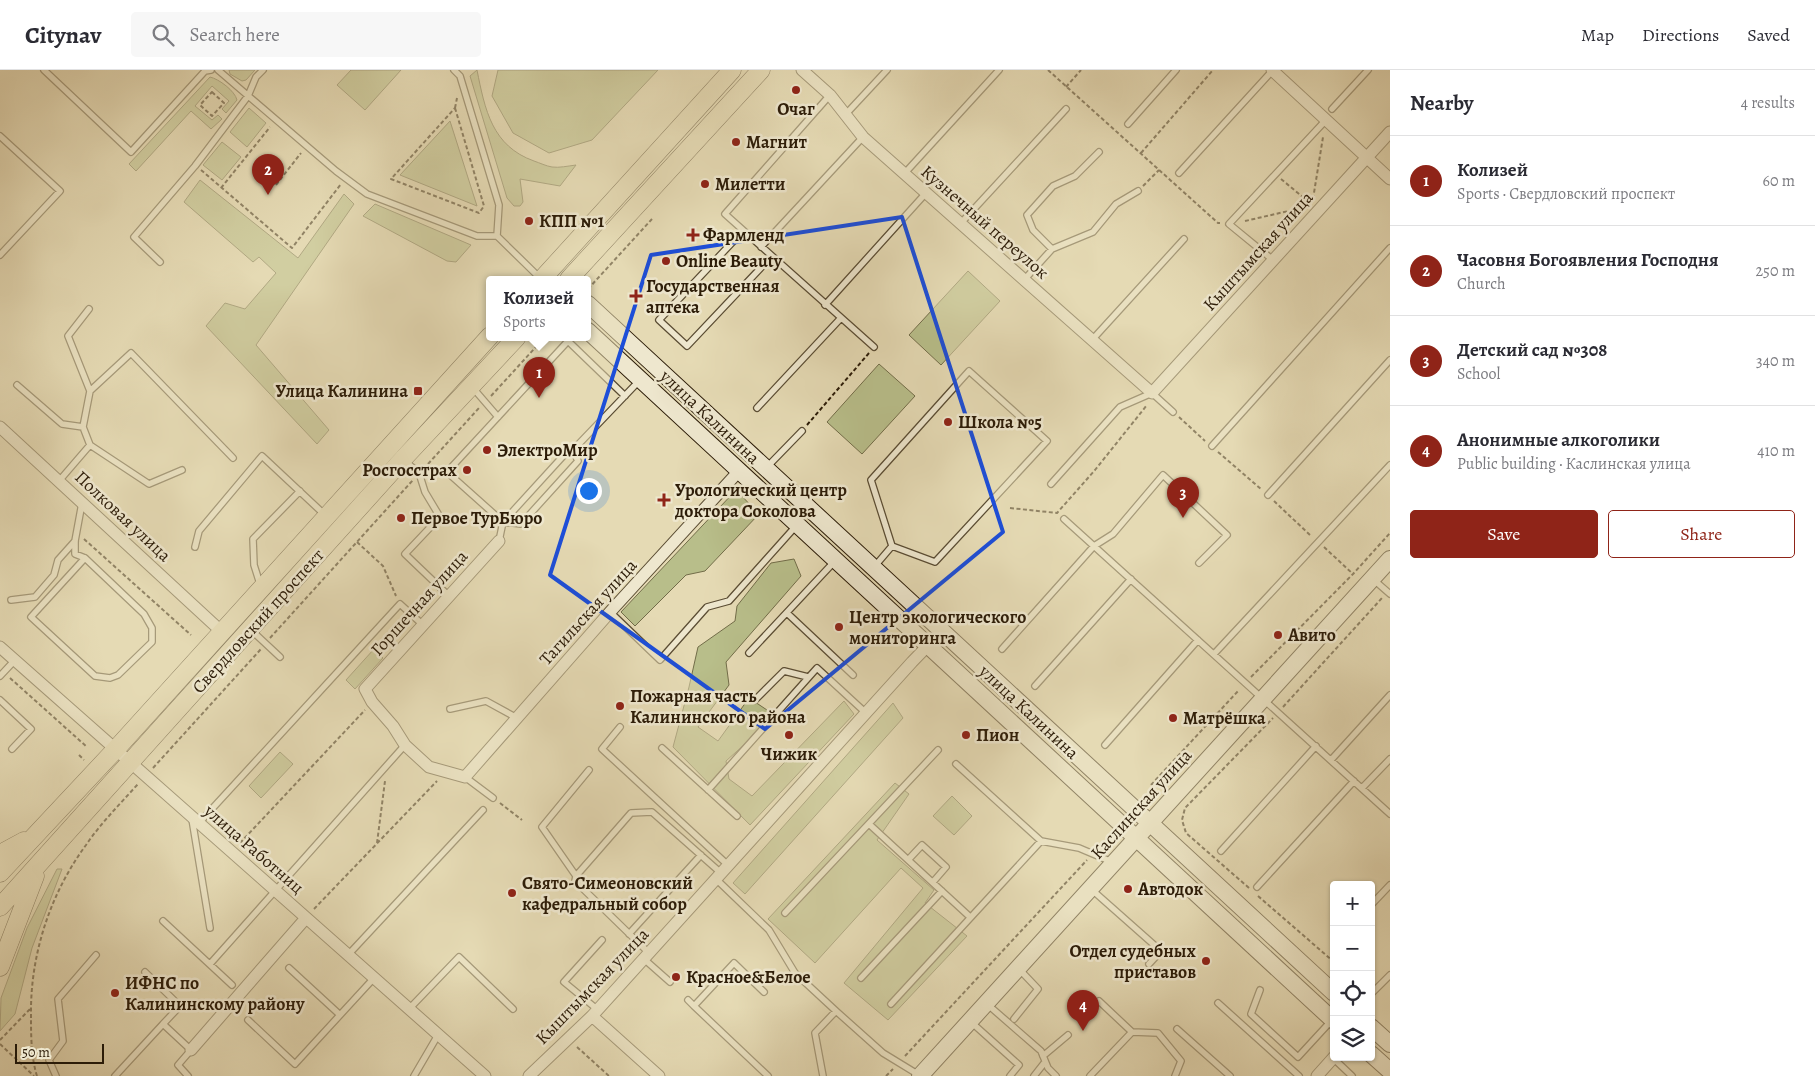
<!DOCTYPE html>
<meta charset="utf-8">
<style>
body{margin:0;font-family:Alegreya,serif;background:#f7f7f7;color:#2b2b33}
.controls{position:absolute;right:15px;bottom:15px;display:grid;overflow:hidden;border-radius:5px;box-shadow:0 1px 4px #0004}
.controls button{width:45px;height:45px;display:grid;place-items:center;padding:0;border:0;border-bottom:1px solid #e1e1e2;background:#fff;color:#2b2b33;font:25px sans-serif}
.scale{position:absolute;left:15px;bottom:12px;width:89px;box-sizing:border-box;padding-left:5px;border:2px solid #2c1c08;border-top:0;font-size:14px;line-height:18px;white-space:nowrap;color:#2c1c08;-webkit-text-stroke:4px #eee7ce;paint-order:stroke}
.you{position:absolute;left:588px;top:420px;width:18px;height:18px;margin:-12px;border:4px solid #fff;border-radius:50%;background:#1a73e8;box-shadow:0 0 0 8px #1a73e833}
.badge{display:grid;place-items:center;width:32px;height:32px;border-radius:50%;background:#8f2418;color:#fff;font-size:16px;font-weight:700}
.pin{position:absolute;translate:-50% -41px;filter:drop-shadow(0 1px 2px #0008)}
.pin::after{content:'';position:absolute;top:26px;width:18px;height:15px;background:inherit;clip-path:polygon(0 0,100% 0,50% 100%)}
.popup{position:absolute;left:486px;top:206px;width:105px;height:65px;box-sizing:border-box;display:grid;place-content:center;border-radius:5px;background:#fff;filter:drop-shadow(0 1px 4px #0005);font-size:16px;white-space:nowrap;color:#7c7c81}
.popup b{font-size:19px;color:#2b2b33}
.popup::after{content:'';position:absolute;left:50%;top:100%;margin-left:-10px;border:10px solid transparent;border-top-color:#fff}
.list{margin:0;padding:0;list-style:none}
h2{display:flex;justify-content:space-between;align-items:center;height:65px;margin:0;padding:0 20px;font-size:21px}
h2 small{font-size:16px;font-weight:400;color:#7c7c81}
.list li{display:grid;grid-template-columns:32px 1fr auto;gap:15px;align-items:center;box-sizing:border-box;height:90px;padding:0 20px;border-top:1px solid #e1e1e2}
.list b{display:block;font-size:19px;white-space:nowrap}
.list p{margin:0;font-size:16px;white-space:nowrap;color:#7c7c81}
.list em{font-size:16px;font-style:normal;color:#7c7c81}
.actions{display:flex;gap:10px;padding:15px 20px}
.actions a{flex:1;padding:11px 0;border:1px solid #8f2418;border-radius:5px;text-align:center;font-size:18px;color:#8f2418}
.actions .main{background:#8f2418;color:#fff}
.icon{flex:none;width:28px;height:28px;fill:none;stroke:currentColor;stroke-width:2;stroke-linecap:round;stroke-linejoin:round}
.map{position:relative;flex:none;width:1390px;height:1006px;overflow:hidden}
header{display:flex;align-items:center;gap:30px;box-sizing:border-box;height:70px;padding:0 25px;background:#fff;border-bottom:1px solid #e1e1e2}
header strong{font-size:24px}
nav{display:flex;gap:28px;margin-inline-start:auto;font-size:18px}
.search{width:350px;height:45px;background:#f7f7f7;display:flex;align-items:center;gap:12px;box-sizing:border-box;padding:0 18px;border-radius:5px;color:#7c7c81;font-size:19px}
main{display:flex}
aside{flex:1;background:#fff}
.map>svg:first-child{display:block}
.green{fill:#b8be8a;stroke:#726d49}
.lines{fill:none;stroke-linecap:round;stroke-linejoin:round}
.lane-casing{stroke:#5a4c33;stroke-width:8}
.street-casing{stroke:#5a4c33;stroke-width:13}
.secondary-casing{stroke:#2c1c08;stroke-width:18}
.primary-casing{stroke:#2c1c08;stroke-width:19}
.path{stroke:#2c1c08;stroke-width:2;stroke-dasharray:4 2.5;stroke-linecap:butt}
.lane{stroke:#eee7ce;stroke-width:5.5}
.street{stroke:#eee7ce;stroke-width:11}
.secondary{stroke:#eee7ce;stroke-width:16}
.primary{stroke:#e5dab4;stroke-width:18}
.marked{fill:none;stroke:#1d4ed8;stroke-width:4;stroke-linejoin:round}
.poi-dot{fill:#8f2418;stroke:#eee7ce;stroke-width:2}
.labels{text-anchor:middle;dominant-baseline:central;stroke-width:5;stroke-linejoin:round;paint-order:stroke}
.poi-label{font-size:18px;font-weight:bold;fill:#2c1c08;stroke:#eee7ce;text-anchor:start}
.street-label{font-size:18px;fill:#2c1c08;stroke:#eee7ce}
</style>
<header>
<strong>Citynav</strong>
<div class="search"><svg class="icon" aria-label="search" viewBox="0 0 24 24"><circle cx="10" cy="10" r="6"/><path d="M15 15l6 6"/></svg>Search here</div>
<nav><a>Map</a><a>Directions</a><a>Saved</a></nav>
</header>
<main>
<div class="map">
<svg width="1390" height="1006" viewBox="0 0 1390 1006">
<rect width="100%" height="100%" fill="#e5dab4"/>
<filter id="stains"><feTurbulence type="fractalNoise" baseFrequency=".004" numOctaves="4"/><feColorMatrix values="0 0 0 0 .2 0 0 0 0 .09 0 0 0 0 .02 0 0 0 .5 -.17"/></filter>
<radialGradient id="worn" r=".72"><stop offset=".6" stop-color="#630" stop-opacity="0"/><stop offset="1" stop-color="#630" stop-opacity=".3"/></radialGradient>
<!-- green -->
<path class="green" d="M229,0H255L246,10L242,11L230,4Z
M351,0H401L365,40L337,15Z
M477,0C485,40 492,76 534,91C540,93 546,96 552,97C559,98 568,96 576,95L560,116L520,109L523,132L520,136H514L507,128L470,6Z
M498,0H658L592,70L549,83L513,63L492,26Z
M210,7C219,9 235,21 237,30L226,43L222,39L229,31L212,16L195,36L212,50L218,45L222,49L211,59L191,41L136,101L129,94Z
M249,38L266,53L247,77L230,62Z
M450,51L477,136L400,105Z
M222,72L241,87L222,110L203,95Z
M200,110L298,188L344,124L354,134L256,275L329,360L317,374L206,256L225,233L245,239L276,203L259,187L253,192L184,132Z
M375,134L471,175L456,192L447,191L363,146Z
M968,201L1000,231L941,295L909,265Z
M879,294L915,326L862,384L827,352Z
M736,420L759,444L705,501L686,505L635,556L621,542Z
M794,489L801,506L726,592L729,615L698,657L718,671L749,628L776,646L726,691L729,709L752,726L844,631L854,644L750,755L673,677L689,617L698,577L735,551L737,536L771,493Z
M374,579L383,588L355,619L346,610Z
M893,633L903,648L745,824L733,813Z
M280,682L293,694L261,728L249,716Z
M895,713L909,724L877,770L934,820L925,833L967,866L888,950L844,913L923,818L901,798L815,893L768,849Z
M952,726L972,746L954,765L933,746Z
M57,799H62L32,878L15,944L0,961L1,928L27,858Z"/>
<g class="lines">
<!-- lane casing -->
<g class="lane-casing">
<path id="lane" d="M44,0L131,82L205,1L211,0
M218,0L336,101L367,124L477,166H497L499,135L460,6L454,0
M830,25L725,144L874,277
M1332,39L1368,0
M846,44L887,0
M1128,54L1176,0
M0,66L60,121L0,185
M1179,103L1273,0
M904,104L999,0
M961,153L1066,39
M743,161L659,250L687,276L771,187
M497,166L540,208
M761,177L863,67
M1052,179L1033,160L1027,145L1053,116L1075,106L1099,82
M1273,190L1229,154L1326,50
M160,192L134,167L195,96L248,26L256,7L263,0
M1024,210L1052,179L1093,162L1116,134L1138,121
M825,235L926,123
M89,239L68,266L90,321
M1092,270L1184,169
M17,315L62,354L83,357
M473,318L498,347
M757,338L840,249
M1212,376L1390,178
M405,391L419,403L447,402L503,452L565,384L573,380L639,311
M767,397L802,361
M182,400L149,414L90,375L83,357L90,321L131,283L233,388
M447,402L568,271L625,326
M419,403L425,422L440,447L405,484L449,526
M59,411L90,375
M1051,414L1120,337L1152,323L1173,342
M1268,425L1390,290
M82,433L75,471V484L85,488L31,547L95,606L110,608L118,605L152,572V558L144,544L85,488
M1064,449L1390,744
M499,471L503,452L521,454L578,391L573,380
M195,477L199,461L262,386L325,445
M875,496L892,476L935,492L1047,371L969,301L871,410L892,476
M1374,510L1390,524
M260,514L254,495L253,469L300,421
M11,530L35,527L54,505L58,490L75,471
M610,542L660,590L707,537L729,531L796,456
M787,543L853,605
M252,561L280,587
M1002,579L1094,476L1113,464L1163,405L1227,465L1199,493
M749,583L834,492
M1214,584L1390,395
M0,606L15,590
M1035,616L1131,509
M0,630L31,659L12,679
M755,630L784,601L808,607
M450,639L486,631L517,648
M620,657L602,679L729,796
M1105,675L1198,570
M662,678L737,746
M1331,690L1390,625
M956,694L1041,771
M465,707L493,728
M1362,718L1390,689
M708,720L817,598L866,643
M192,749L210,858
M199,753L400,534L423,555
M869,754L970,847
M1221,781L1316,676
M908,790L922,775L946,797L933,812
M576,806L542,757L589,700
M716,809L769,860L795,903L836,941
M1257,817L1354,711
M1091,819L1161,881L1149,894
M1371,835L1390,815
M785,843L938,680
M163,851L232,915
M629,864L701,785
M649,883L575,811L576,806L631,743L652,742L721,803
M348,885L483,740
M644,889L670,912
M210,894L405,675
M289,898L339,944
M145,902L180,936L163,954
M861,908L942,821
M1260,920L1251,944L1298,987L1332,950
M764,922L734,893L694,936L768,1006
M1371,924L1390,905
M688,930L694,936
M1218,933L1299,1006
M891,934L1041,771L1079,778L1112,792
M987,934L1041,981L1048,998L1056,1006
M409,939L459,887L513,939
M598,940L564,912L602,870
M1014,949L1038,919L1019,899
M248,950L295,994L374,908
M971,952L1019,995L1010,1006
M1177,959L1230,1006
M1132,962L1158,963L1181,991L1175,1006
M1043,986L1068,965
M1333,988L1352,1006
M56,1006L49,990L63,971L58,929L96,885
M115,1006L163,954L191,980L178,995L188,1006
M414,1006L438,965
M823,1006L815,963L836,941L883,983L919,1005
M1034,1006L1045,992
M1090,1006L1132,962L1099,931"/>
</g>
<!-- street casing -->
<g class="street-casing">
<path id="street" d="M802,0L830,25L863,67L1152,323L1390,62
M1272,0L1390,109
M0,357L222,562
M499,471L365,619L372,632L393,656L405,675L429,697L465,707L610,542L739,401
M0,577L485,1006
M592,946L659,1006
M191,980L306,848
M529,1006L592,946L912,592L942,561
M1317,1006L1334,987"/>
</g>
<!-- secondary casing -->
<g class="secondary-casing">
<path id="secondary" d="M588,234L1334,923
M588,261L1334,951
M1371,957L1390,974
M1371,984L1390,1001
M920,1006L1390,489"/>
</g>
<!-- primary casing -->
<g class="primary-casing">
<path id="primary" d="M542,209L732,0
M569,209L761,0
M0,784L24,771
M0,803L116,679L490,266
M0,837L403,389L517,267
M0,897L35,806"/>
</g>
<!-- path -->
<path class="path" d="M1048,0L1218,153H1220
M1066,17L1081,0
M212,22L224,33L212,46L200,35Z
M455,38L484,136L479,143L391,109Z
M455,38L457,28
M1141,83L1213,0
M201,100L292,178L341,114
M1281,109L1310,133
M276,115L301,83
M1143,116L1159,100
M221,118L270,57
M1313,129L1323,67
M1245,151L1306,137
M588,219L652,149
M491,326L545,267
M1179,347L1205,371
M807,355L869,283
M1218,382L1262,420
M428,394L479,338
M1274,431L1311,466
M1010,438L1057,443L1095,400L1147,335
M84,469L191,565
M357,472L383,496L396,526
M1324,477L1353,504
M270,568L413,410
M1251,607L1353,504L1390,463
M10,608L87,677
M1283,637L1382,528
M79,685L84,690
M153,698L261,579
M1151,715L1239,620
M500,733L522,750
M240,773L365,640
M377,773L385,711
M1249,818L1186,763L1182,750L1185,738L1273,648
M1258,826L1334,892
M314,839L437,711
M0,970L30,939
M0,974L34,1006
M577,977L609,1006
M905,986L1087,790
M37,1006C31,987 31,965 31,946C30,885 50,824 86,775C101,753 120,734 138,714
M886,1006L893,999"/>
<!-- lane -->
<use href="#lane" class="lane"/>
<!-- street -->
<use href="#street" class="street"/>
<!-- secondary -->
<use href="#secondary" class="secondary"/>
<!-- primary -->
<use href="#primary" class="primary"/>
</g>
<!-- marked area -->
<path d="M0 0H1390V1006H0ZM902,147L1003,462L765,659L550,505L651,185Z" fill="#e5dab4" fill-opacity=".55" fill-rule="evenodd"/>
<path class="marked" d="M902,147L1003,462L765,659L550,505L651,185Z"/>
<!-- markers -->
<g class="poi-dot">
<circle cx="796" cy="20" r="5"/>
<circle cx="736" cy="72" r="5"/>
<circle cx="705" cy="114" r="5"/>
<circle cx="529" cy="151" r="5"/>
<path d="M690.5 157.5h5v5h5v5h-5v5h-5v-5h-5v-5h5z"/>
<circle cx="666" cy="191" r="5"/>
<path d="M633.5 218.5h5v5h5v5h-5v5h-5v-5h-5v-5h5z"/>
<rect x="413" y="316" width="10" height="10" rx="2.5"/>
<circle cx="948" cy="352" r="5"/>
<circle cx="487" cy="380" r="5"/>
<circle cx="467" cy="400" r="5"/>
<path d="M661.5 422.5h5v5h5v5h-5v5h-5v-5h-5v-5h5z"/>
<circle cx="401" cy="448" r="5"/>
<circle cx="839" cy="557" r="5"/>
<circle cx="1278" cy="565" r="5"/>
<circle cx="620" cy="636" r="5"/>
<circle cx="1173" cy="648" r="5"/>
<circle cx="789" cy="665" r="5"/>
<circle cx="966" cy="665" r="5"/>
<circle cx="1128" cy="819" r="5"/>
<circle cx="512" cy="823" r="5"/>
<circle cx="1206" cy="891" r="5"/>
<circle cx="676" cy="907" r="5"/>
<circle cx="115" cy="923" r="5"/>
</g>
<g class="labels">
<!-- poi labels -->
<g class="poi-label">
<text x="796" y="39" text-anchor="middle">Очаг</text>
<text x="746" y="72">Магнит</text>
<text x="715" y="114">Милетти</text>
<text x="539" y="151">КПП №1</text>
<text x="703" y="165">Фармленд</text>
<text x="676" y="191">Online Beauty</text>
<text x="646" y="216">Государственная<tspan x="646" dy="21">аптека</tspan></text>
<text x="408" y="321" text-anchor="end">Улица Калинина</text>
<text x="958" y="352">Школа №5</text>
<text x="497" y="380">ЭлектроМир</text>
<text x="457" y="400" text-anchor="end">Росгосстрах</text>
<text x="675" y="420">Урологический центр<tspan x="675" dy="21">доктора Соколова</tspan></text>
<text x="411" y="448">Первое ТурБюро</text>
<text x="849" y="547">Центр экологического<tspan x="849" dy="21">мониторинга</tspan></text>
<text x="1288" y="565">Авито</text>
<text x="630" y="626">Пожарная часть<tspan x="630" dy="21">Калининского района</tspan></text>
<text x="1183" y="648">Матрёшка</text>
<text x="976" y="665">Пион</text>
<text x="789" y="684" text-anchor="middle">Чижик</text>
<text x="522" y="813">Свято-Симеоновский<tspan x="522" dy="21">кафедральный собор</tspan></text>
<text x="1138" y="819">Автодок</text>
<text x="1196" y="881" text-anchor="end">Отдел судебных<tspan x="1196" dy="21">приставов</tspan></text>
<text x="686" y="907">Красное&amp;Белое</text>
<text x="125" y="913">ИФНС по<tspan x="125" dy="21">Калининскому району</tspan></text>
</g>
<!-- street labels -->
<g class="street-label">
<text transform="translate(985 152) rotate(41)">Кузнечный переулок</text>
<text transform="translate(1258 181) rotate(-48)">Кыштымская улица</text>
<text transform="translate(710 347) rotate(43)">улица Калинина</text>
<text transform="translate(123 446) rotate(43)">Полковая улица</text>
<text transform="translate(419 533) rotate(-48)">Горшечная улица</text>
<text transform="translate(588 542) rotate(-48)">Тагильская улица</text>
<text transform="translate(258 551) rotate(-48)">Свердловский проспект</text>
<text transform="translate(1029 642) rotate(43)">улица Калинина</text>
<text transform="translate(1141 734) rotate(-48)">Каслинская улица</text>
<text transform="translate(254 779) rotate(41)">улица Работниц</text>
<text transform="translate(592 916) rotate(-46)">Кыштымская улица</text>
</g>
</g>
<rect width="100%" height="100%" filter="url(#stains)"/>
<rect width="100%" height="100%" fill="url(#worn)"/>
</svg>
<div class="controls">
<button>+</button>
<button>−</button>
<button><svg class="icon" aria-label="locate" viewBox="0 0 24 24"><circle cx="12" cy="12" r="6"/><path d="M12 2v4M12 18v4M2 12h4M18 12h4"/></svg></button>
<button><svg class="icon" aria-label="layers" viewBox="0 0 24 24"><path d="M12 4l9 5-9 5-9-5zM3 14l9 5 9-5"/></svg></button>
</div>
<div class="scale">50 m</div>
<div class="you"></div>
<div class="pin badge" style="left:539px;top:328px">1</div>
<div class="popup"><b>Колизей</b>Sports</div>
<div class="pin badge" style="left:268px;top:125px">2</div>
<div class="pin badge" style="left:1183px;top:448px">3</div>
<div class="pin badge" style="left:1083px;top:961px">4</div>
</div>
<aside>
<h2>Nearby<small>4 results</small></h2>
<ul class="list">
<li><span class="badge">1</span><div><b>Колизей</b><p>Sports · Свердловский проспект</p></div><em>60 m</em></li>
<li><span class="badge">2</span><div><b>Часовня Богоявления Господня</b><p>Church</p></div><em>250 m</em></li>
<li><span class="badge">3</span><div><b>Детский сад №308</b><p>School</p></div><em>340 m</em></li>
<li><span class="badge">4</span><div><b>Анонимные алкоголики</b><p>Public building · Каслинская улица</p></div><em>410 m</em></li>
</ul>
<div class="actions"><a class="main">Save</a><a>Share</a></div>
</aside>
</main>
